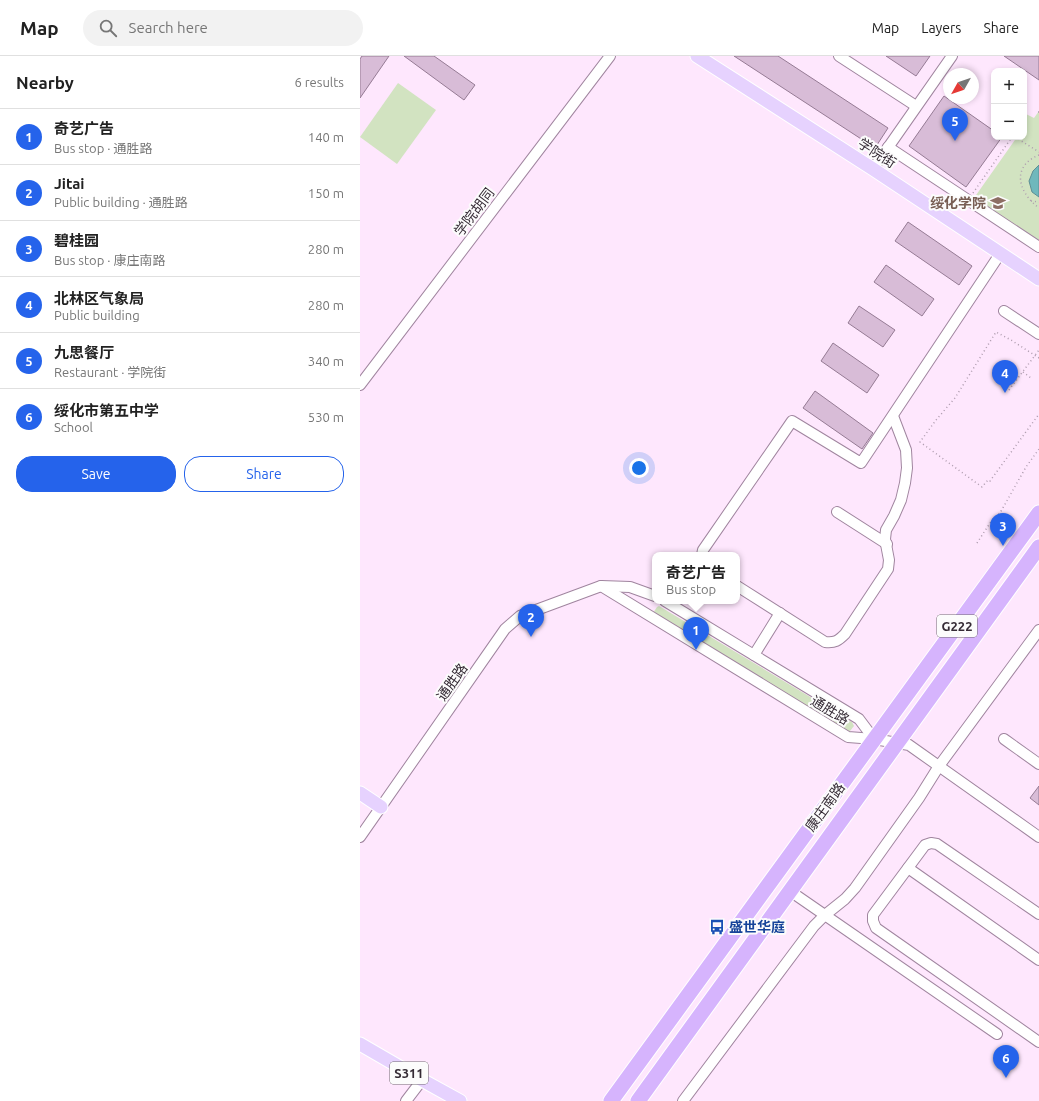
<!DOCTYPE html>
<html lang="en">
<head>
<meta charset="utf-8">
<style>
  :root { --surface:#fff; --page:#f2f2f2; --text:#222; --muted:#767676; --line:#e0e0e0; --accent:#2563eb }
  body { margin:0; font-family:Ubuntu,"Noto Sans SC",sans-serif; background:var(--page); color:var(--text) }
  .controls { position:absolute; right:12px; top:12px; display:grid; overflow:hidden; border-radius:8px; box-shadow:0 2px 6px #0003 }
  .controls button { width:36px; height:36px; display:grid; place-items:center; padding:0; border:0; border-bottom:1px solid var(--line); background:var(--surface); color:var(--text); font:20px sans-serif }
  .compass { position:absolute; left:583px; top:12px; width:36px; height:36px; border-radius:50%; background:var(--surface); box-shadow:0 2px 6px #0003; rotate:230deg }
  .you { position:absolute; left:279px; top:412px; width:14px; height:14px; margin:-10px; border:3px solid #fff; border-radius:50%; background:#1a73e8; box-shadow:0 0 0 6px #1a73e833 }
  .badge { display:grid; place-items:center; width:26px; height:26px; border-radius:50%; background:var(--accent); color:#fff; font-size:13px; font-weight:700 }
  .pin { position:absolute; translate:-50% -33px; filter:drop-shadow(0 1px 2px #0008) }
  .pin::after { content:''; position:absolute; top:21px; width:14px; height:12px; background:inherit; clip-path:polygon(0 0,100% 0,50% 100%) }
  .popup { position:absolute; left:292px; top:496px; width:88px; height:52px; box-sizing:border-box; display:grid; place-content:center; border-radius:8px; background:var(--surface); filter:drop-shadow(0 1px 3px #0005); font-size:13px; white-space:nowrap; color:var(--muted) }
  .popup b { font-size:15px; color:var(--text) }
  .popup::after { content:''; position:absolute; left:50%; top:100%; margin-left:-8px; border:8px solid transparent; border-top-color:var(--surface) }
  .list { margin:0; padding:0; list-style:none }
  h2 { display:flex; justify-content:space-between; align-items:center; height:52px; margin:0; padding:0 16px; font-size:17px }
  h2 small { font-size:13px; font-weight:400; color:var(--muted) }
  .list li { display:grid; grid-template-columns:26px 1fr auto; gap:12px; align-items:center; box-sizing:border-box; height:56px; padding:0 16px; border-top:1px solid var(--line) }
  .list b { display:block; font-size:15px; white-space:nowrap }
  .list p { margin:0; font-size:13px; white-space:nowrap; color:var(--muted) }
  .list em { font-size:13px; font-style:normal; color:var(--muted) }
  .actions { display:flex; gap:8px; padding:12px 16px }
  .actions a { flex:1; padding:9px 0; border:1px solid var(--accent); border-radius:16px; text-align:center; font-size:14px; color:var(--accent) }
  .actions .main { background:var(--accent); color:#fff }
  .icon { flex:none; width:22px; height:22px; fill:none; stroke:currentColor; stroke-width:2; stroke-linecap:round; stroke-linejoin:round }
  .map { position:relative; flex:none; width:679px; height:1045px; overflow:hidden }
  header { display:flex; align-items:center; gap:24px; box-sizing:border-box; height:56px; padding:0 20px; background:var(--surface); border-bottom:1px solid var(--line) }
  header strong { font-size:19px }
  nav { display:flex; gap:22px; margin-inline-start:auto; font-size:14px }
  .search { width:280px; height:36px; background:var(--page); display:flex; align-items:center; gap:10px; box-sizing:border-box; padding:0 14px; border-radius:22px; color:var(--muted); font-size:15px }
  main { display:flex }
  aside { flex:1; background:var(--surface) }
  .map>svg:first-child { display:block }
  .green { fill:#d2e3c1 }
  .water { fill:#6fb8bc; stroke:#5e8e94 }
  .building { fill:#d8bcd7; stroke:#957b94 }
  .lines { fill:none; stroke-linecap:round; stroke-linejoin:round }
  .minor-casing { stroke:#a0859f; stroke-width:12 }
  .major-casing { stroke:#fff; stroke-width:15 }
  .highway-casing { stroke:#fff; stroke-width:17 }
  .path { stroke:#ae9cae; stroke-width:1.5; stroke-dasharray:1 3; stroke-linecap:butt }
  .minor { stroke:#fff; stroke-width:10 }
  .major { stroke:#e6d2fe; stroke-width:13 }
  .highway { stroke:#d6b4fd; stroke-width:15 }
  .labels { text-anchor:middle; stroke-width:4; stroke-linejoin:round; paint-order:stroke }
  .shield { fill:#fcfcfc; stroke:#716a71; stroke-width:1 }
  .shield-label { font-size:13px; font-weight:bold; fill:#352b35 }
  .street-label { font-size:14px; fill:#352b35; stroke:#fcfcfc }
  .education-label { font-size:14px; font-weight:bold; fill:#785e54; stroke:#fcfcfc; text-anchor:end }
  .transit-label { font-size:14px; font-weight:bold; fill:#164399; stroke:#fcfcfc; text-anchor:start }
</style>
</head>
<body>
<header>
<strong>Map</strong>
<div class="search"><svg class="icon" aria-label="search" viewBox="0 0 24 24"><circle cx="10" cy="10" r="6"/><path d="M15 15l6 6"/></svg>Search here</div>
<nav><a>Map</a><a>Layers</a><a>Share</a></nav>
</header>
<main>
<aside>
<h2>Nearby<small>6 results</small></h2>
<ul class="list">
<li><span class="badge">1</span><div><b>奇艺广告</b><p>Bus stop · 通胜路</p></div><em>140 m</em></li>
<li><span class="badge">2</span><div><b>Jitai</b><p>Public building · 通胜路</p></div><em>150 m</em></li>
<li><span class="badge">3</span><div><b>碧桂园</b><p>Bus stop · 康庄南路</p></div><em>280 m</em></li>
<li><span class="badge">4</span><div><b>北林区气象局</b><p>Public building</p></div><em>280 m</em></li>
<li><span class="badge">5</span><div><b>九思餐厅</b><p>Restaurant · 学院街</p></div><em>340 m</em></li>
<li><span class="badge">6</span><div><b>绥化市第五中学</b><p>School</p></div><em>530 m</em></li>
</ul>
<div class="actions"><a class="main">Save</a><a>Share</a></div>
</aside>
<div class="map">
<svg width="679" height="1045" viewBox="0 0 679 1045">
  <rect width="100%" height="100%" fill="#fee7fd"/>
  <g class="green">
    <path d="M38 27 76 54 37 108 0 81Z"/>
    <path d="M679 55V186L614 142 657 81H664V61L666 58 674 62Z"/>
    <path d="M299 550 492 666 494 670 490 675H486L293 557 297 551Z"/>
  </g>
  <path class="water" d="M679 109V141L672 136 669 125 673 115Z"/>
  <g class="building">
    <path d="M2 0H29L0 42V3Z"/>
    <path d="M44 0H74L115 29 104 44Z"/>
    <path d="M374 0H418L528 72 515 92Z"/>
    <path d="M526 0H570L556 20Z"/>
    <path d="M644 0H679V24Z"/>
    <path d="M584 40 634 75V81H642L606 131 549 90Z"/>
    <path d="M548 166 612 210 599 229 535 185Z"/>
    <path d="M526 209 574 243 562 260 514 226Z"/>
    <path d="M499 250 535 274 523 291 488 267Z"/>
    <path d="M473 287 519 319 507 337 461 305Z"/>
    <path d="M455 335 513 377 502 393 443 352Z"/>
    <path d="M679 730V749L670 742Z"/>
  </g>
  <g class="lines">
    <g class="minor-casing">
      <g id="minor">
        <path d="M479 0 556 50"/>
        <path d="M528 91 679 191"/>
        <path d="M513 113 592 0"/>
        <path d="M644 255 679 278"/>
        <path d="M0 329 250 0"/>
        <path d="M477 456 527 488"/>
        <path d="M342 499 343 494 432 365 501 407 640 198"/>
        <path d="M241 530 488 681 514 683 549 689 679 781"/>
        <path d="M377 530 465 586C475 587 478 585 485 578L528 513 529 504 525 483 526 474 534 460 541 444 545 427 547 412 546 394 533 360"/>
        <path d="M305 545 499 663 514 683"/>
        <path d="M394 599 420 557"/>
        <path d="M644 683 679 708"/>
        <path d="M0 781 145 573 160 560 241 530 270 531 295 540"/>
        <path d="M548 812 679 904"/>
        <path d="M430 835 637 978"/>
        <path d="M679 858 577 788 571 787 565 789 513 859V865L516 872 679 986"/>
        <path d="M46 1045 62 1024"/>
        <path d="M323 1045 454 870 465 859 485 843 495 832 559 742 579 710 679 574"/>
      </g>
    </g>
    <g class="major-casing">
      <g id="major">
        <path d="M337 0 513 113 679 223"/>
        <path d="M0 737 21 751"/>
        <path d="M0 988 62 1024 100 1045"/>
      </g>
    </g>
    <g class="highway-casing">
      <g id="highway">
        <path d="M251 1045 679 457"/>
        <path d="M278 1045 679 491"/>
      </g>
    </g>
    <g class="path">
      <path d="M678 56H679"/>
      <path d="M655 81 679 96"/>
      <path d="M679 99C650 111 659 137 679 152"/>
      <path d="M613 137 652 81"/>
      <path d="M671 145 679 146"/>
      <path d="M679 302 651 284 636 276 595 342 576 364 560 386 622 431 628 424 630 425 679 358"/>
      <path d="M663 316 671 322"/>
      <path d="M649 334 679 294"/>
      <path d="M617 487 632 464 640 457 666 411 679 393"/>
    </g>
    <use href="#minor" class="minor"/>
    <use href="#major" class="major"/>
    <use href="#highway" class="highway"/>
  </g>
  <defs>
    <g id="university-bare" transform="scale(1.2)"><path d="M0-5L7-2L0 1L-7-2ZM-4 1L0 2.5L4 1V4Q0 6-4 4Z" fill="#8d6e63" stroke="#fcfcfc" stroke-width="2.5" paint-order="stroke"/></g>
    <g id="bus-bare" transform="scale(1.2)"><path d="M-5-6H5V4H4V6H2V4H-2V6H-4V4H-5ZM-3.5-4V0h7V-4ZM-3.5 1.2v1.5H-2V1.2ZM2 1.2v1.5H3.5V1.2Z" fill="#1a4fb4" stroke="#fcfcfc" stroke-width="2.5" paint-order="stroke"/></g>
  </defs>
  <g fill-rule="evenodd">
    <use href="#university-bare" x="638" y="147"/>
    <use href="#bus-bare" x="357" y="871"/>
  </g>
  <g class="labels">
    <g class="shield">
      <rect x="577" y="559" width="40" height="22" rx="3"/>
      <rect x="30" y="1006" width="38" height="22" rx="3"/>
    </g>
    <g class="shield-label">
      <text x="597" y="575">G222</text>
      <text x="49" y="1022">S311</text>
    </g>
    <g class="street-label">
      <text transform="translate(517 97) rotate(33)" y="5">学院街</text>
      <text transform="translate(114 156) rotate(-53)" y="5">学院胡同</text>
      <text transform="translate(92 626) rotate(-55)" y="5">通胜路</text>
      <text transform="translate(470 654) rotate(31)" y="5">通胜路</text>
      <text transform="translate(465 751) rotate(-54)" y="5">康庄南路</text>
    </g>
    <g class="education-label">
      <text x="626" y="152">绥化学院</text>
    </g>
    <g class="transit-label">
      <text x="369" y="876">盛世华庭</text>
    </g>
  </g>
</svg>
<div class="controls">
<button>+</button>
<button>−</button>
</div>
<svg class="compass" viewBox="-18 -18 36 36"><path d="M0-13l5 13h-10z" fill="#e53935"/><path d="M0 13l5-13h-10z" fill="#767676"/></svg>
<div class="you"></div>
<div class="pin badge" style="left:336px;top:594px">1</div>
<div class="popup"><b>奇艺广告</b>Bus stop</div>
<div class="pin badge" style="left:171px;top:581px">2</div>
<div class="pin badge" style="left:643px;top:490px">3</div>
<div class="pin badge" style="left:645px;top:337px">4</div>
<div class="pin badge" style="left:595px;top:85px">5</div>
<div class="pin badge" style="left:646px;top:1022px">6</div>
</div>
</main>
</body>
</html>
